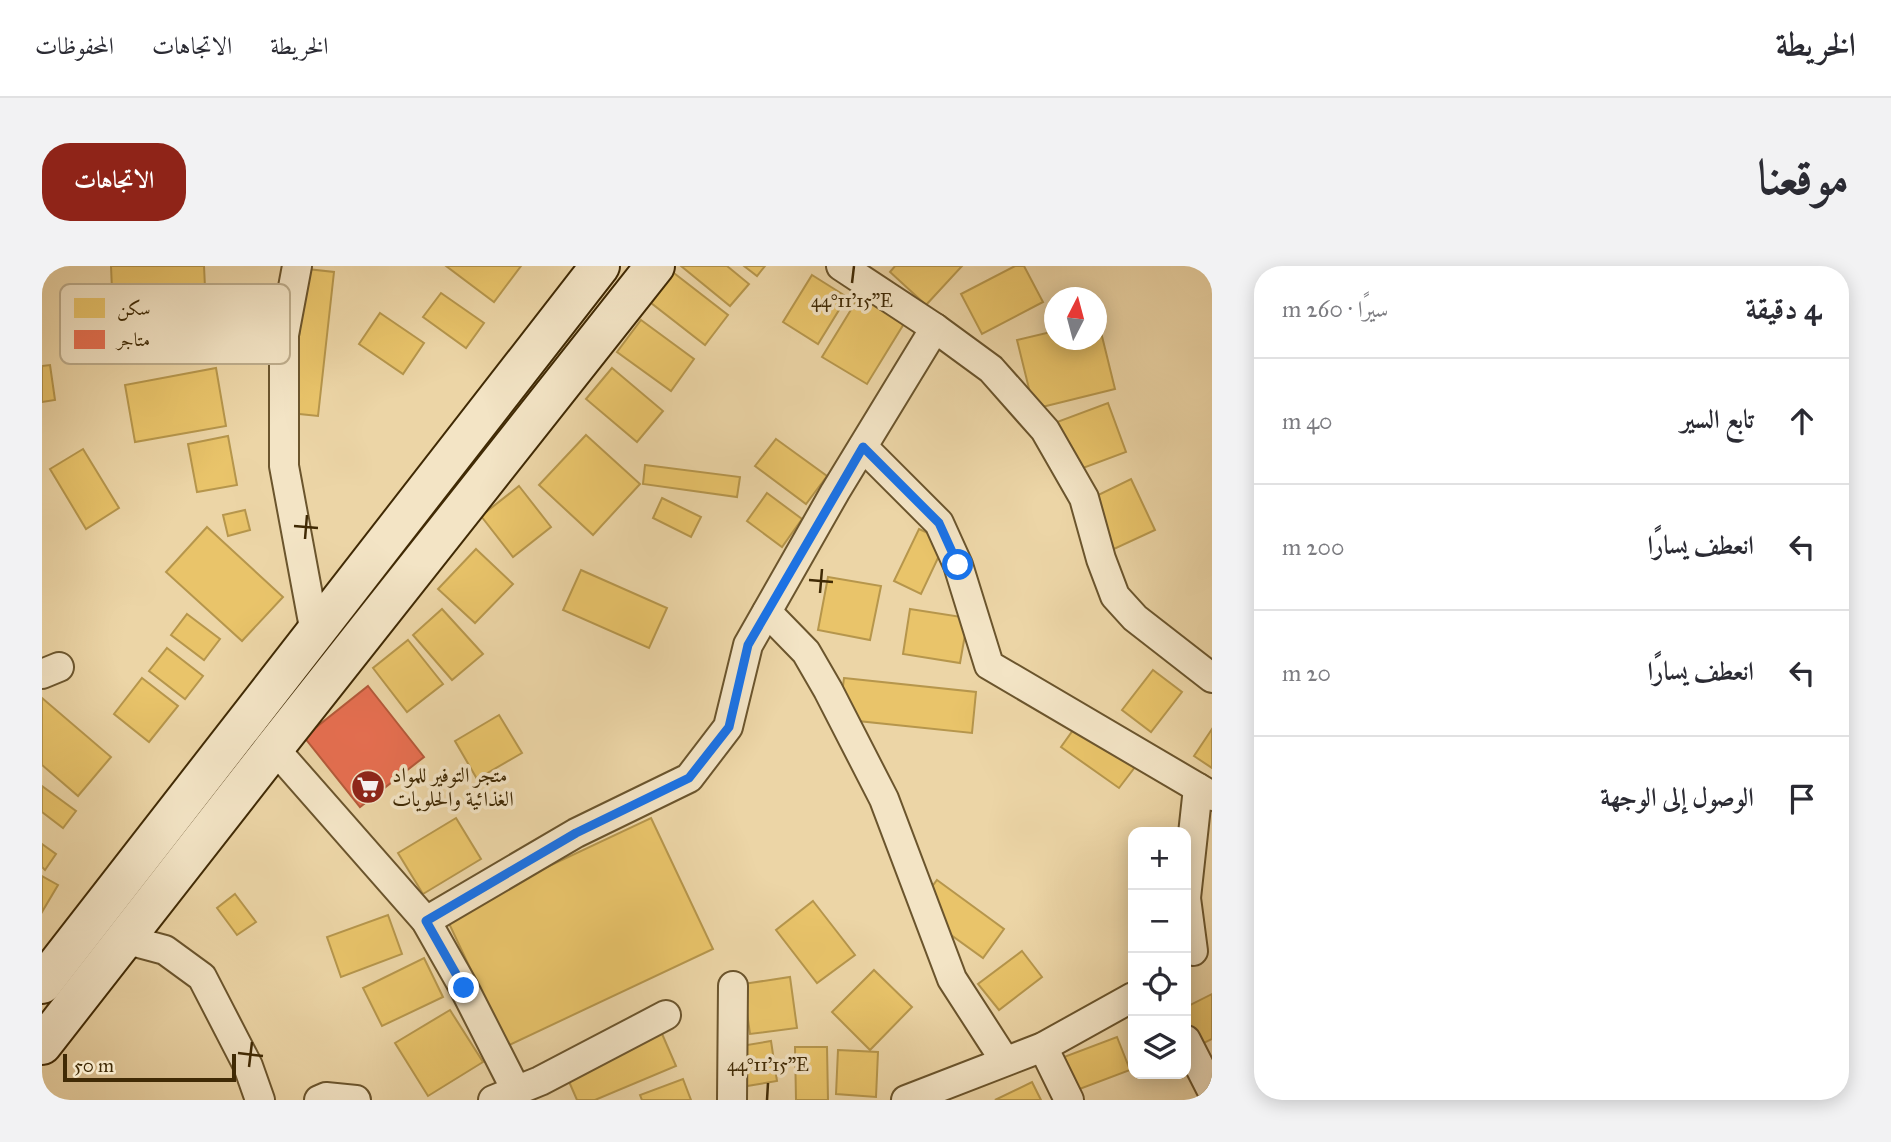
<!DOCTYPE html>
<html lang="ar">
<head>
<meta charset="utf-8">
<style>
  :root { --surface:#fff; --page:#f2f2f3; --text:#2b2b33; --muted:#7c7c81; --line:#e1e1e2; --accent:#8f2418 }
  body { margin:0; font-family:"IM FELL Great Primer",Amiri,serif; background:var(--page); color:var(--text); direction:rtl }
  .controls { position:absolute; right:21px; bottom:21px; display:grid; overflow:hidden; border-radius:14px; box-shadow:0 4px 18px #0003 }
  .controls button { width:63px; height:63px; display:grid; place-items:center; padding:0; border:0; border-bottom:2px solid var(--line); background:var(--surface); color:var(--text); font:35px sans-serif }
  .compass { position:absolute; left:1002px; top:21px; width:63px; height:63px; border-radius:50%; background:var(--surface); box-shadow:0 4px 18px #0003; rotate:6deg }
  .scale { position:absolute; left:21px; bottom:18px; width:173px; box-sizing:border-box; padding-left:7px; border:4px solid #402a05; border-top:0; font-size:19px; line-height:24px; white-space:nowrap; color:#402a05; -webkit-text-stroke:5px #f3e4c5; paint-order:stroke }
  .stop { position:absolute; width:21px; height:21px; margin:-16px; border:5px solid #1a73e8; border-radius:50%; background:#fff }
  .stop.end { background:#1a73e8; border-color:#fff; box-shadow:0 2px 7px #0008 }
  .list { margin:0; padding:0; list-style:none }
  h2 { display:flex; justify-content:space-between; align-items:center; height:91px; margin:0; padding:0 28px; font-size:30px }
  h2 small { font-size:23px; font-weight:400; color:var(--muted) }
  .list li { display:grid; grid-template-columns:46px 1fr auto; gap:21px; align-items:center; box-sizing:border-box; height:126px; padding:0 28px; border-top:2px solid var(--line) }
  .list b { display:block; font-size:26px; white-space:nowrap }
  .list em { font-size:23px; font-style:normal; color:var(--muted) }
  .icon { flex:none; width:38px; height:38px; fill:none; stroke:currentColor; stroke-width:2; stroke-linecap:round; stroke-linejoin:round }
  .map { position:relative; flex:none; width:1170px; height:834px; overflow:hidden; direction:ltr; border-radius:28px }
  header { display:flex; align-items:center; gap:42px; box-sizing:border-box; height:98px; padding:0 35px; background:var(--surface); border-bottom:2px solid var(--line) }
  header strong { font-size:33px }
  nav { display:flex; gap:38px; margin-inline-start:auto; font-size:24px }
  .intro { display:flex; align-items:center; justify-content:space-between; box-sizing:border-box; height:168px; padding:0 42px }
  h1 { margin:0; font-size:49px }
  .button { padding:18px 32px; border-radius:28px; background:var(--accent); color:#fff; font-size:24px; font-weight:700 }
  main { display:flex; gap:42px; padding:0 42px }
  aside { flex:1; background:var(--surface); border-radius:28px; box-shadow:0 4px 18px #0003 }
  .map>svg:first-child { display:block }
  .homes { fill:#e9c46a; stroke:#b6964c; stroke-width:2 }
  .shops { fill:#e76f51; stroke:#b55a3a; stroke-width:2 }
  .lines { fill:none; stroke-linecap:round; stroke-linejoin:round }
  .street-casing { stroke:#6b552d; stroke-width:32 }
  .secondary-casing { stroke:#402a05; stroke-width:42 }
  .street { stroke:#f3e4c5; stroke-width:28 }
  .secondary { stroke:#f3e4c5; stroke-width:38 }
  .route { stroke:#1a73e8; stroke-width:9 }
  .ticks { fill:none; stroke:#402a05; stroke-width:2.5 }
  .labels { text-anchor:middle; stroke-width:7; stroke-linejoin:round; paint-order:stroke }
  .poi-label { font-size:21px; fill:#402a05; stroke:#f3e4c5; text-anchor:start }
  .key { fill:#f3e4c5; stroke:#bdac8b; stroke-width:2 }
  .key-label { font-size:19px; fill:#402a05 }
  .ticks-label { font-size:18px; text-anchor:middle; fill:#402a05; stroke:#f3e4c5; stroke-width:7; stroke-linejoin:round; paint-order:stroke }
</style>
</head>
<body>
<header>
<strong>الخريطة</strong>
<nav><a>الخريطة</a><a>الاتجاهات</a><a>المحفوظات</a></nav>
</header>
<div class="intro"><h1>موقعنا</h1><a class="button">الاتجاهات</a></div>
<main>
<aside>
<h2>4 دقيقة<small>سيرًا · 260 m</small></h2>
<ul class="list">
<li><svg class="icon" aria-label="ahead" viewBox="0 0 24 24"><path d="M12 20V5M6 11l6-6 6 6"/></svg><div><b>تابع السير</b></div><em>40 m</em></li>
<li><svg class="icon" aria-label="left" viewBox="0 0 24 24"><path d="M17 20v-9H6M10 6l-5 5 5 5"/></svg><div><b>انعطف يسارًا</b></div><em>200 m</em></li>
<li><svg class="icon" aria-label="left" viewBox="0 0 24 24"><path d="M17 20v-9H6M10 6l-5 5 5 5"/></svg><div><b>انعطف يسارًا</b></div><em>20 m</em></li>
<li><svg class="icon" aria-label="arrive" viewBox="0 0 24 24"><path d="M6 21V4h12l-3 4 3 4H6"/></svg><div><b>الوصول إلى الوجهة</b></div></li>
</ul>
</aside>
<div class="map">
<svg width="1170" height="834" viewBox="0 0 1170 834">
  <rect width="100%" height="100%" fill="#ecd5a6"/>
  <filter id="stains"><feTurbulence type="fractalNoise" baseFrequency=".00286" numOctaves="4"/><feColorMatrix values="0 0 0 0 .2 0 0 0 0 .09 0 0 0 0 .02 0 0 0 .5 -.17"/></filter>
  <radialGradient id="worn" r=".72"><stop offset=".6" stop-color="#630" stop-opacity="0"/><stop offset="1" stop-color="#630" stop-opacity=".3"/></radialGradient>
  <g class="homes">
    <path d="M69 0H162L164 43 71 48Z"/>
    <path d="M404 0H479L452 36Z"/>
    <path d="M639 0H685L707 18 688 40Z"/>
    <path d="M702 0H723L715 10Z"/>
    <path d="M853 0H920L884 39 848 6Z"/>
    <path d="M973 0H982L1001 36 940 68 919 28Z"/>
    <path d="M265 3 292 6 276 150 248 147Z"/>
    <path d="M628 4 686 49 663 79 604 33Z"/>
    <path d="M770 9 805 31 776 78 741 56Z"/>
    <path d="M399 27 442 57 424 82 381 51Z"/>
    <path d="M818 29 863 56 825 118 780 91Z"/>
    <path d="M338 47 382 77 361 108 317 78Z"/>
    <path d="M599 54 652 93 629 125 575 86Z"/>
    <path d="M1056 54 1073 123 992 143 975 74 1013 65V74H1055V55Z"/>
    <path d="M8 99 13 134 0 136V100Z"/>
    <path d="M174 102 184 160 93 176 83 119Z"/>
    <path d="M570 102 621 145 595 176 544 133Z"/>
    <path d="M1066 137 1084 186 1033 205 1015 156Z"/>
    <path d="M544 169 598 218 551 269 497 219Z"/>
    <path d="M186 170 195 219 155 226 146 178Z"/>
    <path d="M734 173 785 210 764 238 713 200Z"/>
    <path d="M41 183 77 242 44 263 8 203Z"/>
    <path d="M603 199 698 211 695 231 601 218Z"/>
    <path d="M1089 213 1113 264 1072 283 1048 233Z"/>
    <path d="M477 220 509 261 471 291 439 250Z"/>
    <path d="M725 227 760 253 740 281 705 255Z"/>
    <path d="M620 232 659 251 649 271 611 252Z"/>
    <path d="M203 244 208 264 186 270 181 249Z"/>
    <path d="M165 261 241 331 200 375 124 306Z"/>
    <path d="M877 263 904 275 879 328 852 315Z"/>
    <path d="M434 283 471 318 433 357 396 323Z"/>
    <path d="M539 304 625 342 607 382 521 344Z"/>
    <path d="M786 311 839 320 828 374 776 364Z"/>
    <path d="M400 343 441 388 410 414 371 369Z"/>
    <path d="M868 343 926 352 918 397 861 388Z"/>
    <path d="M145 348 178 373 162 394 129 369Z"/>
    <path d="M366 374 401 418 365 446 331 402Z"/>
    <path d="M125 382 161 410 143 433 107 405Z"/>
    <path d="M1111 404 1140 426 1109 466 1080 444Z"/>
    <path d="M100 412 136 440 107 476 72 448Z"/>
    <path d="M802 412 934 426 930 467 797 453Z"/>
    <path d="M0 432 69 491 36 530 0 499Z"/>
    <path d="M457 449 480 487 435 513 413 475Z"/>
    <path d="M1034 460 1093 501 1077 522 1019 481Z"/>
    <path d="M1170 463V502L1152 490Z"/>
    <path d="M0 520 34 545 21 562 0 546Z"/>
    <path d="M414 552 439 593 381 628 356 587Z"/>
    <path d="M609 552 671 683 465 780 403 649Z"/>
    <path d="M0 578 14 588 3 604 0 601Z"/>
    <path d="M0 610 16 619 0 646Z"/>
    <path d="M895 614 962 663 941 692 873 643Z"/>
    <path d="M193 628 214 656 195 669 175 642Z"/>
    <path d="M771 635 813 689 775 717 734 664Z"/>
    <path d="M346 649 360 688 299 711 285 671Z"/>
    <path d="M980 685 1000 711 957 744 936 718Z"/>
    <path d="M382 692 401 731 340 760 321 722Z"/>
    <path d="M832 704 870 741 828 784 790 746Z"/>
    <path d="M748 711 755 762 708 768 701 718Z"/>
    <path d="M1170 728V773L1154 781 1144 758V741Z"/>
    <path d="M408 744 441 796 386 830 353 777Z"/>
    <path d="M614 754 634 800 553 834H535L518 795Z"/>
    <path d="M1075 771 1088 804 1027 827 1014 794Z"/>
    <path d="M729 775 735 815 699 821 693 781Z"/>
    <path d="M753 781H785L786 834H754Z"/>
    <path d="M796 784 836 786 834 831 794 828Z"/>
    <path d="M641 813 649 834H600L598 829Z"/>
    <path d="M990 816 999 834H953Z"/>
  </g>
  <path class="shops" d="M326 420 382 491 318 541 262 471Z"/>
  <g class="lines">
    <g class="street-casing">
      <g id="street">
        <path d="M255 0 242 69V200L273 367"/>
        <path d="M799 0 893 62 949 103 1003 164 1042 232 1059 293 1073 330 1093 352 1170 412"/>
        <path d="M821 181 897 257 916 299 947 399 1170 530"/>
        <path d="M725 346 764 386 786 424 842 533 910 713 963 795"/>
        <path d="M0 408 17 401"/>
        <path d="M232 482 384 655 422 722 475 826"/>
        <path d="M1144 632 1156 522"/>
        <path d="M1144 632 1151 685"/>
        <path d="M384 655 534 567 647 512 686 461 706 379 793 226 893 62"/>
        <path d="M82 673 123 684 160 711 206 800 218 834"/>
        <path d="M1144 774 1170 825"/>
        <path d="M1001 781 1027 834"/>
        <path d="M277 834 284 831 314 834"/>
        <path d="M451 834 498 815 624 749"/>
        <path d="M690 834 691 720"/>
        <path d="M864 834 1001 781 1091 731"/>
      </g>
    </g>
    <g class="secondary-casing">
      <g id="secondary">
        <path d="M0 718 558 0"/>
        <path d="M0 779 232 482 613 0"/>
      </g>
    </g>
    <use href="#street" class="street"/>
    <use href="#secondary" class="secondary"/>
  </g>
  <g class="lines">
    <path class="route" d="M422 722 384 655 534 567 647 512 687 461 706 379 821 181 897 257 916 299"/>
  </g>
  <path class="ticks" d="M810 17 812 0M252 260 276 262M263 273 265 249M767 314 791 316M778 327 780 303M196 787 221 790M207 801 210 776M725 834 726 817"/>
  <defs>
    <g id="supermarket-disc" transform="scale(1.75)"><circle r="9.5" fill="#8f2418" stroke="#f3e4c5"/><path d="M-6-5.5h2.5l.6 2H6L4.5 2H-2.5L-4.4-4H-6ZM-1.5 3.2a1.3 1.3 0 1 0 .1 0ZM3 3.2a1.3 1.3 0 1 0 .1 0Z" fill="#fff"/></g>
  </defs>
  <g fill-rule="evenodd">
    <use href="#supermarket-disc" x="326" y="521"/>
  </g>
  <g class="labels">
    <g class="poi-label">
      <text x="350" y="516">متجر التوفير للمواد<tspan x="350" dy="24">الغذائية والحلويات</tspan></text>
    </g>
  </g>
  <rect x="18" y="18" width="230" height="80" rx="10" class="key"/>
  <rect x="32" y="32" width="31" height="20" fill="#e9c46a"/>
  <rect x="32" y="64" width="31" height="19" fill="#e76f51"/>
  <g class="key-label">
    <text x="75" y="49">سكن</text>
    <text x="75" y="80">متاجر</text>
  </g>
  <g class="ticks-label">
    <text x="810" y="41">44°11'15"E</text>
    <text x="726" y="805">44°11'15"E</text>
  </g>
  <rect width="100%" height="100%" filter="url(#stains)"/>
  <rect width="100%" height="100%" fill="url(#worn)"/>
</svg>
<div class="controls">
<button>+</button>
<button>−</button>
<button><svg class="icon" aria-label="locate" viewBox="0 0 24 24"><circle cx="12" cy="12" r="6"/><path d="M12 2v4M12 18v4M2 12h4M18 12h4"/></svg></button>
<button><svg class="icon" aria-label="layers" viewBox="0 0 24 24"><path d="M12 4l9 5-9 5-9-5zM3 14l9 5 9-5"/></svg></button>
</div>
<svg class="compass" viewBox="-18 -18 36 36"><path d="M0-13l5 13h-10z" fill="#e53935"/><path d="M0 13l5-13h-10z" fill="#7c7c81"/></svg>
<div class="scale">50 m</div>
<div class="stop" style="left:916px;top:299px"></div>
<div class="stop end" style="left:422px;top:722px"></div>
</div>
</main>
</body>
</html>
